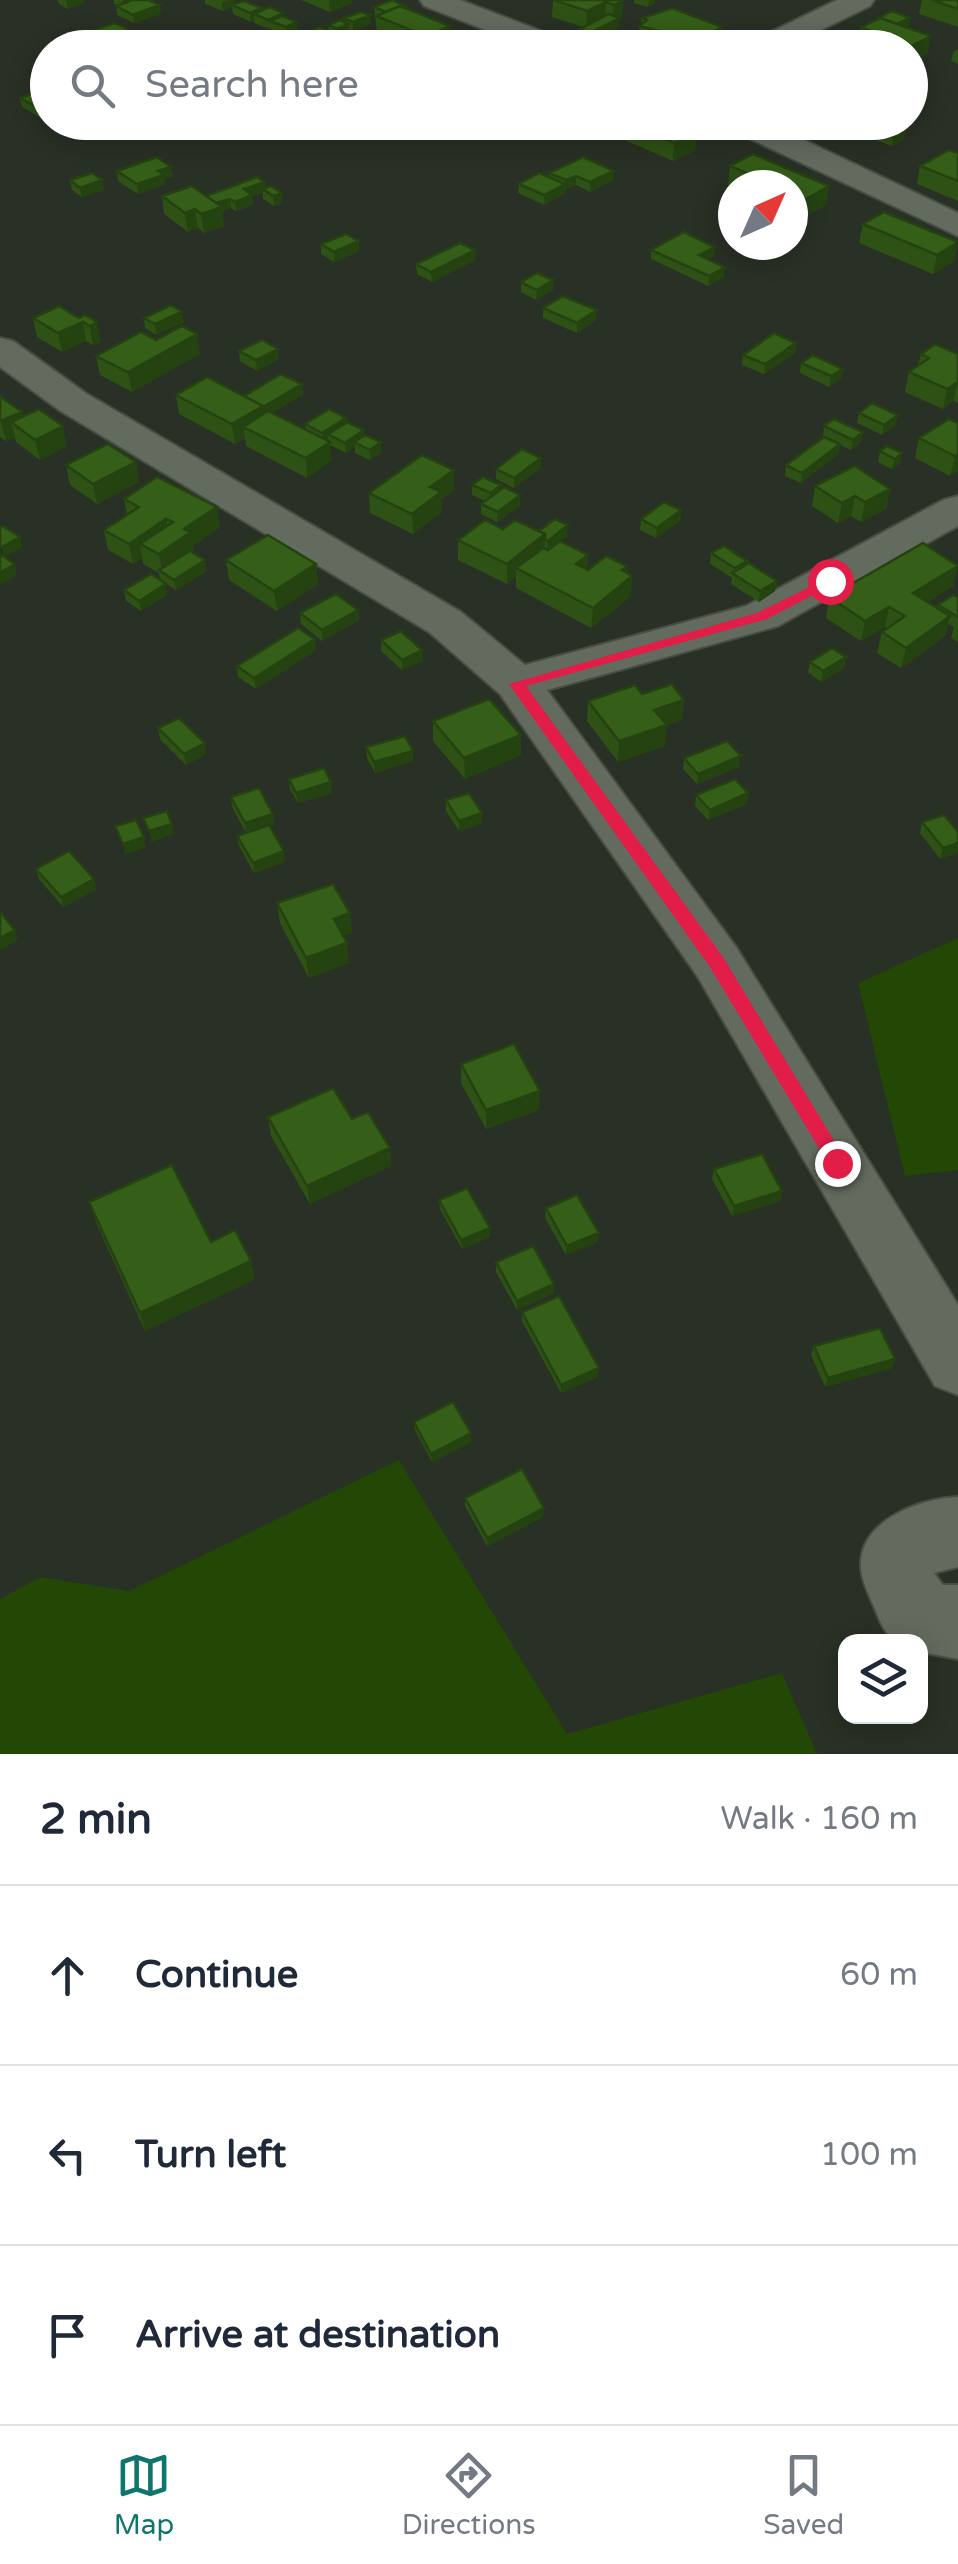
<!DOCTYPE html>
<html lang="en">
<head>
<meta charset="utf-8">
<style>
  :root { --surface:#fff; --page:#f2f2f3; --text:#1f2937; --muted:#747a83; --line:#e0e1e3; --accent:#0f766e }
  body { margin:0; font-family:"Varela Round",sans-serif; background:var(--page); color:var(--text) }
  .controls { position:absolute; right:30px; bottom:30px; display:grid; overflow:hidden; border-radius:20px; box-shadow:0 5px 25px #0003 }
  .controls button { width:90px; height:90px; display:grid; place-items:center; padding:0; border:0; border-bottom:2px solid var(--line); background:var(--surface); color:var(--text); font:50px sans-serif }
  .compass { position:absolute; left:718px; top:170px; width:90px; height:90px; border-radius:50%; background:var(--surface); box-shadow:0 5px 25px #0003; rotate:45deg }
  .stop { position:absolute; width:30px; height:30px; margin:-22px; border:8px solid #e11d48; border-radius:50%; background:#fff }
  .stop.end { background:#e11d48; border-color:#fff; box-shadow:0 2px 10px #0008 }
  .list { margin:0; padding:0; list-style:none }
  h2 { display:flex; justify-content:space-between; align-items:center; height:130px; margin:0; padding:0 40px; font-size:42px }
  h2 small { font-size:32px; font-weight:400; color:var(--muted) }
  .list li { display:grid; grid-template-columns:65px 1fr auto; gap:30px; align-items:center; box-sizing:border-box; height:180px; padding:0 40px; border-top:2px solid var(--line) }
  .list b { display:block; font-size:38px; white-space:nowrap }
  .list em { font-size:32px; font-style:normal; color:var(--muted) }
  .icon { flex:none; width:55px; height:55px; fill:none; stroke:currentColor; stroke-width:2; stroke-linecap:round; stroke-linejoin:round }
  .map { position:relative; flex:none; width:958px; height:1754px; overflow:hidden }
  .search { position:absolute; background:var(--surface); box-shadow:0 5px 25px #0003; left:30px; right:30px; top:30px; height:110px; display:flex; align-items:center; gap:25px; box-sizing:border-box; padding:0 35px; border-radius:55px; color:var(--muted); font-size:38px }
  .sheet { height:670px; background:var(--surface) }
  nav { display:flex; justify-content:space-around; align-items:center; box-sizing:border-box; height:140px; border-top:2px solid var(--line); background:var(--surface); font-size:28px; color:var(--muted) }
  nav a { display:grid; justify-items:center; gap:5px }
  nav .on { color:var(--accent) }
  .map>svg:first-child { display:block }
  .green { fill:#234705 }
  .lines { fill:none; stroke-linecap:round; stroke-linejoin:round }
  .minor-casing { stroke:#464d43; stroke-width:4 }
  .minor { fill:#636b5f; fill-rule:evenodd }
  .wall { fill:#2e5115 }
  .shaded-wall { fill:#254211 }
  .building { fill:#355e18; stroke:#254211; stroke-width:2.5 }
  .route { fill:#e11d48 }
</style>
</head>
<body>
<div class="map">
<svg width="958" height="1754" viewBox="0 0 958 1754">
  <rect width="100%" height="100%" fill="#293025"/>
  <g class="green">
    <path d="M958 938V1170L905 1176 858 983Z"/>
    <path d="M399 1460 567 1734 782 1673 817 1754H0V1599L40 1577 129 1591Z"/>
  </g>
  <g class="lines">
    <g class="minor-casing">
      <g id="minor">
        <path d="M420 0H460L570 42 574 48H532L424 6Z"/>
        <path d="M837 0H874L870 6 784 48H746L750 42Z"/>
        <path d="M725 122H766L958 213V236L729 129Z"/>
        <path d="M0 338 13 341 87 394 461 612 525 665 746 606 943 500 958 496V526L778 626 547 690 736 947 958 1305V1395L935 1386 698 977 500 694 429 632 59 410 0 367Z"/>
        <path d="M958 1497V1567L934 1573 943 1585H958V1659L920 1652V1641C914 1641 903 1643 897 1641 885 1636 879 1619 875 1609 869 1595 860 1578 861 1563 862 1519 922 1498 958 1497Z"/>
      </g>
    </g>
    <use href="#minor" class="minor"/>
  </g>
  <g class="wall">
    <path d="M58 0H84V3L68 9 59 4Z"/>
    <path d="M114 0H149L161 14 134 23 117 15 116 6 118 5 114 4Z"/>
    <path d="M205 0H228L236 4 262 8V10L284 13V17L298 31 286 36 271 30V28L269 29 254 23V21L251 22 233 14 232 7 223 11 205 4Z"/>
    <path d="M301 0H352V3L330 12Z"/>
    <path d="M553 0 623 1 622 18 619 19V27L589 42 579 38 580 29 583 27 552 17Z"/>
    <path d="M634 0H655V3L648 7 634 3Z"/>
    <path d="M922 0H958V27L919 14Z"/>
    <path d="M406 6V8L450 26 451 44 448 45V48H413L377 33 374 7Z"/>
    <path d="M371 15V24L353 31 349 30 350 33 338 38 330 34V41L315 47 304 42V33L329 31 328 25 343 22V18Z"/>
    <path d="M642 18 721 44 714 48H654L638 44 639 26 641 24Z"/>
    <path d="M910 18 909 27 907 28 928 53 910 62V48H857L861 27Z"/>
    <path d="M76 36 147 48H78Z"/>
    <path d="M958 49V64L951 61 953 52Z"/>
    <path d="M48 89V122L22 107 20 98Z"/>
    <path d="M418 122H441V123L426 130 418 127Z"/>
    <path d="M445 122H478L468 127 461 123 454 126Z"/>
    <path d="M604 122H675L697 131 695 150 673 161 604 131Z"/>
    <path d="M860 124 905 131 903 140 892 146 859 134Z"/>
    <path d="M958 153V201L917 184 920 166Z"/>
    <path d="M753 154 829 186 826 205 804 217 793 213V185H733V187L728 185 730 166Z"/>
    <path d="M117 171 173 176 165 179V184L138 194 118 181Z"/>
    <path d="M549 173 613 180 590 192 576 185 565 190 564 194 544 205 518 193 519 184 549 178Z"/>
    <path d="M70 180 104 190 82 197 72 190Z"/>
    <path d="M265 182V188L282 193V203L274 206 263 199V193L252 196 253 205 236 211 231 208 222 212 224 226 204 233 198 228 188 232 164 214 162 196H206Z"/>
    <path d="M863 224 954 261 933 274 859 243Z"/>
    <path d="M321 244 359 251 334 262 321 254Z"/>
    <path d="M651 250 714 256 708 259 724 277 708 286 651 259Z"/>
    <path d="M475 260 432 282 417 274 416 264Z"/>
    <path d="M521 282 553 290 536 300 521 292Z"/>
    <path d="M543 308 596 320 577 333 543 318Z"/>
    <path d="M85 315 101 342 93 345 86 341 62 352 37 337 33 318H79Z"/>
    <path d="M144 318 184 322 156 335 145 328Z"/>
    <path d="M156 340 200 354 132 392 100 375 96 356Z"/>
    <path d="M796 343 795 353 764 374 742 365 743 355Z"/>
    <path d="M239 351 279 359 257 371 240 361Z"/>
    <path d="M921 354H958V403L953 401 943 409 905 392 909 372 918 365Z"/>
    <path d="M801 363 843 369 841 379 829 387 800 373Z"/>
    <path d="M302 384 303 395 271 413 306 430 305 424 347 422 364 430V436L381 453 370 460 355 453V447L346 453 330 445 331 461 307 478 246 446 245 438 235 444 179 414 176 395 244 396Z"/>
    <path d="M0 396 23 417 67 446 40 460 16 442 15 437 6 441 0 437Z"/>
    <path d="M859 413 896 425 882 435 857 423Z"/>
    <path d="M949 419 958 471 950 476 915 458 919 438Z"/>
    <path d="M824 426 861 442 851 450 840 445 838 454 801 483 785 476 786 465 823 437Z"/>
    <path d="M880 451 902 453 900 463 892 469 878 462Z"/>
    <path d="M136 462 139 482 97 504 70 485 66 465Z"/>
    <path d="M541 468 514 488 496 479V469Z"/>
    <path d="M454 470V490L441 499 442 512 413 534 370 513 369 493Z"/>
    <path d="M472 485 501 489 520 495V506L497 522 481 514V504L485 501 472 495Z"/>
    <path d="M815 486 890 489 886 509 861 522 851 516 838 523 812 506Z"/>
    <path d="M124 499 220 527 193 546 194 553 207 571 176 590 160 580 159 573 143 564 142 558 133 564 108 550 104 530 127 515Z"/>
    <path d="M681 510 680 521 656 538 640 530 641 519Z"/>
    <path d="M503 529 539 531 567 536 560 541 588 555 587 570 627 566V573L631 596 591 628 516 588V577L507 584 458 560V540Z"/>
    <path d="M711 553 747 565 777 581 775 591 759 602 731 584 732 578 710 564Z"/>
    <path d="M226 560 316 564 318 584 277 611 229 580Z"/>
    <path d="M958 565 953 586 927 602 937 608 938 605 958 597V642L951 638 954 627 948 624 945 636 901 668 877 653 882 632 887 629 885 627 861 641 826 618 829 597Z"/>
    <path d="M124 590 167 595 141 611 126 601Z"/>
    <path d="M358 610 359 620 322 641 301 624 300 613Z"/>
    <path d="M381 640 423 661 402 670 381 651Z"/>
    <path d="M316 650 256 689 238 677 237 666Z"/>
    <path d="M846 657 844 668 821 682 808 672 810 662Z"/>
    <path d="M642 694 684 700 682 720 666 725 665 746 618 762 587 721 588 701Z"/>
    <path d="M433 721 521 735V755L465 779 433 741Z"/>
    <path d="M158 728 206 754 186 765 160 739Z"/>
    <path d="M366 747 413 751V761L375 773 367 758Z"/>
    <path d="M684 758 739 767 697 784 683 769Z"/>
    <path d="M289 779 332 793 298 803 290 789Z"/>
    <path d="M748 793 747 804 708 820 695 806 696 795Z"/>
    <path d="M231 797 275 824 269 826 285 862 254 873 239 846 237 836 246 833 232 807Z"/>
    <path d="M446 800 482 813V824L459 831 446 811Z"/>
    <path d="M922 822 958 832 940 859 920 833Z"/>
    <path d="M36 869 97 889 63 907 39 879Z"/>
    <path d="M277 903 350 913 352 933 343 936 349 963 309 978 280 923Z"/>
    <path d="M461 1064 539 1110 486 1129 461 1083Z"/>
    <path d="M268 1117 352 1119 390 1148 391 1166 310 1204 271 1136Z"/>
    <path d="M714 1169 782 1191 780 1201 732 1216 712 1179Z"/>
    <path d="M439 1200 490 1228V1237L462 1249 440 1209Z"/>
    <path d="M89 1202 211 1242 255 1279 145 1331 95 1220Z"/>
    <path d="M546 1208 598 1242 566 1255 545 1218Z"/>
    <path d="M496 1262 554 1293 517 1310 496 1272Z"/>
    <path d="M522 1312 598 1377 561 1393 522 1321Z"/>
    <path d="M814 1346 895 1359 892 1368 825 1387 811 1355Z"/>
    <path d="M414 1422 471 1442 432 1462 415 1430Z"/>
    <path d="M465 1498 544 1508 543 1517 487 1546 465 1506Z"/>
  </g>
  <g class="shaded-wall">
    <path d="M66 0H84V3L68 9Z"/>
    <path d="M228 0H236V6L232 5V7L223 11 222 2Z"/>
    <path d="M329 0H352V3L330 12Z"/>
    <path d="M649 0H655V3L648 7Z"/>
    <path d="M623 1 622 18 619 19V27L589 42 590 33 613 21 614 5Z"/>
    <path d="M606 2 605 19 586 29 587 11Z"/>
    <path d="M160 5 161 14 134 23 133 15Z"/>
    <path d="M262 8 263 17 254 14V21L251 22 250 13Z"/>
    <path d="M371 15V24L353 31V22Z"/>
    <path d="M910 18 909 27 895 33 897 24Z"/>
    <path d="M297 22 298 31 286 36V27Z"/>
    <path d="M349 24 350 33 338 38 337 29Z"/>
    <path d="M450 26 451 44 448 45V48H434L433 39 441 30Z"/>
    <path d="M722 27 721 44 714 48H695L696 40Z"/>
    <path d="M330 32V41L315 47 314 38Z"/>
    <path d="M931 36 928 53 910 62 911 46Z"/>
    <path d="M146 39 147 48H122Z"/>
    <path d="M425 122H441V123L426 130Z"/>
    <path d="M697 131 695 150 673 161 674 143Z"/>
    <path d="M905 131 903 140 892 146 893 137Z"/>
    <path d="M171 167 173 176 165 179V184L138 194 137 184 158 171Z"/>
    <path d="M614 171 613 180 590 192V182Z"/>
    <path d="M576 176V185L565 190 566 180Z"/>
    <path d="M102 180 104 190 82 197 80 188Z"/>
    <path d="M265 182 266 192 263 189V193L252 196 253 205 236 211 235 202 244 189Z"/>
    <path d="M565 184 564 194 544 205V195Z"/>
    <path d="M829 186 826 205 804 217 806 199Z"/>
    <path d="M282 193V203L274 206 273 196Z"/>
    <path d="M230 199 231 208 222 212 224 226 204 233 201 214 211 205Z"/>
    <path d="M195 209 198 228 188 232 185 213Z"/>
    <path d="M359 241V251L334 262V252Z"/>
    <path d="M958 242 954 261 933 274 937 255Z"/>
    <path d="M715 247 714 256 698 265 699 255Z"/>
    <path d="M475 250V260L432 282 431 272Z"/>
    <path d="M725 267 724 277 708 286 709 276Z"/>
    <path d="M553 280V290L536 300 537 290Z"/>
    <path d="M597 310 596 320 577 333V323Z"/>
    <path d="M182 312 184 322 156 335 155 324Z"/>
    <path d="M83 322 86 341 62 352 58 333Z"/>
    <path d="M97 322 101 342 93 345 90 326Z"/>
    <path d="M197 334 200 354 132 392 128 372Z"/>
    <path d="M796 343 795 353 764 374 765 364Z"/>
    <path d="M278 349 279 359 257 371 256 360Z"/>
    <path d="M843 369 841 379 829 387 831 376Z"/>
    <path d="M958 382 953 401 943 409 947 389Z"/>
    <path d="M302 384 303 395 264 417 243 427 245 438 235 444 232 424Z"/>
    <path d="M22 412 27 432 11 422 15 437 6 441 1 422Z"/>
    <path d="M898 415 896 425 882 435 884 425Z"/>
    <path d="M346 418 347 428 328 434V440L323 443 322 433Z"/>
    <path d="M63 426 67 446 40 460 35 440Z"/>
    <path d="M364 430 365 440 354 442 355 447 346 453 345 443Z"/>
    <path d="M863 432 861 442 851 450 853 440Z"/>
    <path d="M330 442 331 461 307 478 306 458Z"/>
    <path d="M381 442V453L370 460V450Z"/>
    <path d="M840 444 838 454 801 483 802 473Z"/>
    <path d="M902 453 900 463 892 469 895 459Z"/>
    <path d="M958 454V471L950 476 955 456Z"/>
    <path d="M541 458V468L514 488V478Z"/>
    <path d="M136 462 139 482 97 504 93 484Z"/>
    <path d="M454 470V490L441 499 442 512 413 534 412 514 430 487Z"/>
    <path d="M890 489 886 509 861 522 865 502Z"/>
    <path d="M520 495V506L497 522 498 512Z"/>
    <path d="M855 496 851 516 838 523 842 503Z"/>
    <path d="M217 507 220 527 193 546 194 553 162 572 159 554 184 529Z"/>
    <path d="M681 510 680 521 656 538 657 528Z"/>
    <path d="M166 519 170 539 140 544 142 558 133 564 129 544Z"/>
    <path d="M568 525 567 536 547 551 548 541Z"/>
    <path d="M545 534 544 554 516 568V577L507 584V564Z"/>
    <path d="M20 537 22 547 4 557 2 547Z"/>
    <path d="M588 555 587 575 576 564Z"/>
    <path d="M205 560 207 571 176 590 174 580Z"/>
    <path d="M15 564 17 575 0 585V573Z"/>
    <path d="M316 564 318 584 277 611 274 591Z"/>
    <path d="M627 566 626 581 632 576 631 596 591 628 593 608 622 570Z"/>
    <path d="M958 566 953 586 908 613 913 593Z"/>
    <path d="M777 581 775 591 759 602 760 591Z"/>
    <path d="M166 584 167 595 141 611 139 601Z"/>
    <path d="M889 607 885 627 861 641 865 621Z"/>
    <path d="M358 610 359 620 322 641V630Z"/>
    <path d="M950 616 945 636 901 668 906 648Z"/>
    <path d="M315 639 316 650 256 689 254 678Z"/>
    <path d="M422 650 423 661 402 670V660Z"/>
    <path d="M846 657 844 668 821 682 823 671Z"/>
    <path d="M684 700 682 720 652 730 654 710Z"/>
    <path d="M667 725 665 746 618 762 619 741Z"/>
    <path d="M521 735V755L465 779 464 758Z"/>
    <path d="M205 743 206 754 186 765 184 754Z"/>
    <path d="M413 751V761L375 773 374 762Z"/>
    <path d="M741 756 739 767 697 784 698 774Z"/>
    <path d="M331 782 332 793 298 803 296 793Z"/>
    <path d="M748 793 747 804 708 820 710 810Z"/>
    <path d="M482 813V824L459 831V821Z"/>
    <path d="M273 814 275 824 246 834 245 823Z"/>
    <path d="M172 824 174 834 151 842 149 831Z"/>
    <path d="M144 837 146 848 125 854 123 844Z"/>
    <path d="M958 843V853L940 859 943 848Z"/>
    <path d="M284 851 285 862 254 873 253 863Z"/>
    <path d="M94 879 97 889 63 907 61 897Z"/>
    <path d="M350 913 352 933 336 939 334 919Z"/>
    <path d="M15 930 18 940 0 950V938Z"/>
    <path d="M347 943 349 963 309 978 306 958Z"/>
    <path d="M540 1091 539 1110 486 1129V1110Z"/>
    <path d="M390 1148 391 1166 310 1204 307 1186Z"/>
    <path d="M782 1191 780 1201 732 1216 734 1206Z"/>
    <path d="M490 1228V1237L462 1249 461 1240Z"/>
    <path d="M599 1233 598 1242 566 1255 567 1246Z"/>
    <path d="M251 1261 255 1279 145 1331 140 1313Z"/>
    <path d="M554 1284V1293L517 1310V1301Z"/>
    <path d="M895 1359 892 1368 825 1387 828 1378Z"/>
    <path d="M599 1368 598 1377 561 1393V1385Z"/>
    <path d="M471 1433V1442L432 1462 431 1454Z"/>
    <path d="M544 1508 543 1517 487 1546V1538Z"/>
  </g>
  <g class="building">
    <path d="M123 0H149L160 5 133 15 116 6 128 2Z"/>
    <path d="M392 0 406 6H400L386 12 374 7Z"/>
    <path d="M554 0H620L623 1 614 5 606 2 587 11Z"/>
    <path d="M932 0H958V9Z"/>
    <path d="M244 1 262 8 250 13 232 5Z"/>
    <path d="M400 6 450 26 441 30 448 33 433 39 376 16Z"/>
    <path d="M269 7 284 13 268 20 254 14Z"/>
    <path d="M672 8 722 27 696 40 639 26 647 20 642 18Z"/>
    <path d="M892 11 910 18 897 24 879 18Z"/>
    <path d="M361 12 371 15 353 22 343 18Z"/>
    <path d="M609 14 619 18 590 33 580 29Z"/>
    <path d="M282 16 297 22 286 27 270 21Z"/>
    <path d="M880 18 931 36 911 46 859 34 868 30 861 27Z"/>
    <path d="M340 20 349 24 337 29 328 25Z"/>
    <path d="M115 23 146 39 122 48H97L76 36Z"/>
    <path d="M320 27 330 32 314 38 304 33Z"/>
    <path d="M477 41 487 45 482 48H461Z"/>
    <path d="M833 41 850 48H821Z"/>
    <path d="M46 88 48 89V113L20 98Z"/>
    <path d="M627 122H675L697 131 674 143Z"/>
    <path d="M864 122H888L905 131 893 137 860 124Z"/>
    <path d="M949 150 958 153V181L920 166Z"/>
    <path d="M753 154 829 186 806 199 793 193V185H774L730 166Z"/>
    <path d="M157 157 171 167 158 171 164 175 137 184 117 171Z"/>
    <path d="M583 157 614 171 590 182 576 176 566 180 549 173Z"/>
    <path d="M92 173 102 180 80 188 70 180Z"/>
    <path d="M539 173 565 184 544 195 519 184Z"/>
    <path d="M257 177 265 182 244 189 252 195 235 202 230 199 216 203 206 196Z"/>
    <path d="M192 186 222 207 201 214 195 209 185 213 162 196Z"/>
    <path d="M271 186 282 193 273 196 263 189Z"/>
    <path d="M884 212 958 242 937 255 863 224Z"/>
    <path d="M684 232 715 247 699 255 725 267 709 276 651 250Z"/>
    <path d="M346 234 359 241 334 252 321 244Z"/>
    <path d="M460 243 475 250 431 272 416 264Z"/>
    <path d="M537 273 553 280 537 290 521 282Z"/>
    <path d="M563 296 597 310 577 323 543 308Z"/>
    <path d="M171 305 182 312 155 324 144 318Z"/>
    <path d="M59 306 79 318 85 315 97 322 90 326 83 322 58 333 33 318Z"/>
    <path d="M182 326 197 334 128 372 96 356 141 332 156 340Z"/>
    <path d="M774 333 796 343 765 364 743 355Z"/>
    <path d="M262 340 278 349 256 360 239 351Z"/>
    <path d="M935 344 958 354V382L947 389 909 372 929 358 921 354Z"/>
    <path d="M813 355 843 369 831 376 801 363Z"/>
    <path d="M281 374 302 384 263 407 244 396Z"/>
    <path d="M207 377 263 406 232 424 176 395Z"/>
    <path d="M0 396 22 412 0 421Z"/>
    <path d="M872 403 898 415 884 425 859 413Z"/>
    <path d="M39 409 63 426 35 440 11 422Z"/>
    <path d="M329 409 346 418 322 433 305 424Z"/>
    <path d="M268 411 330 442 306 458 243 427Z"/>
    <path d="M834 419 863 432 853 440 824 426Z"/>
    <path d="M949 419 958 423V454L955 456 919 438Z"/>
    <path d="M347 422 364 430 345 443 328 434Z"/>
    <path d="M365 435 381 442 370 450 354 442Z"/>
    <path d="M824 437 840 444 802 473 786 465Z"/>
    <path d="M108 444 136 462 93 484 66 465Z"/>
    <path d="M887 446 902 453 895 459 880 451Z"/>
    <path d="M522 449 541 458 514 478 496 469Z"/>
    <path d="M422 455 454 470 430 487 441 492 412 514 369 493Z"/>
    <path d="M855 466 890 489 865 502 855 496 842 503 815 486Z"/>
    <path d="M157 477 217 507 184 529 191 532 159 554 140 544 173 522 166 519 129 544 104 530 139 507 124 499Z"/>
    <path d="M483 477 501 485 491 493 472 485Z"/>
    <path d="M504 487 520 495 498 512 481 504Z"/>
    <path d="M664 502 681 510 657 528 641 519Z"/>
    <path d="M555 519 568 525 548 541 545 539V534L539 531Z"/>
    <path d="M485 520 503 529 515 520 545 534 507 564 458 540Z"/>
    <path d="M3 526 20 537 2 547 0 546V527Z"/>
    <path d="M268 535 316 564 274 591 226 560Z"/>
    <path d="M560 541 588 555 576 564 588 570 606 556 627 566 622 570 632 576 593 608 516 568 543 548 548 550Z"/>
    <path d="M923 543 958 566 913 593 950 616 906 648 882 632 905 616 889 607 865 621 829 597Z"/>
    <path d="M724 546 747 561 735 568 711 553Z"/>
    <path d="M190 551 205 560 174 580 159 570Z"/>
    <path d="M0 554 15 564 0 573Z"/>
    <path d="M749 563 777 581 760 591 732 573Z"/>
    <path d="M151 574 166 584 139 601 124 590Z"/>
    <path d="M336 594 358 610 322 630 300 613Z"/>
    <path d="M953 595 958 597V617L938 605Z"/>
    <path d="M298 628 315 639 254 678 237 666Z"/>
    <path d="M401 631 422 650 402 660 381 640Z"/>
    <path d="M832 648 846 657 823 671 810 662Z"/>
    <path d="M672 684 684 700 654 710 667 725 619 741 588 701 635 685 642 694Z"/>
    <path d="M489 699 521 735 464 758 433 721Z"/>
    <path d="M179 718 205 743 184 754 158 728Z"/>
    <path d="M405 736 413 751 374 762 366 747Z"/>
    <path d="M727 741 741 756 698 774 684 758Z"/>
    <path d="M324 768 331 782 296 793 289 779Z"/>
    <path d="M735 779 748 793 710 810 696 795Z"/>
    <path d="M259 788 273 814 245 823 231 797Z"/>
    <path d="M469 793 482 813 459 821 446 800Z"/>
    <path d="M167 811 172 824 149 831 143 818Z"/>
    <path d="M944 815 958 832V843L943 848 922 822Z"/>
    <path d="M136 820 144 837 123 844 115 826Z"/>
    <path d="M269 825 284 851 253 863 237 836Z"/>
    <path d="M69 851 94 879 61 897 36 869Z"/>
    <path d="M333 884 350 913 334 919 347 943 306 958 277 903Z"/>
    <path d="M0 912 15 930 0 938Z"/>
    <path d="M514 1044 540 1091 486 1110 461 1064Z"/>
    <path d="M333 1088 352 1119 368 1112 390 1148 307 1186 268 1117Z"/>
    <path d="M762 1154 782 1191 734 1206 714 1169Z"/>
    <path d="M172 1165 211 1242 235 1230 251 1261 140 1313 89 1202Z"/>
    <path d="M467 1188 490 1228 461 1240 439 1200Z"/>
    <path d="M577 1195 599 1233 567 1246 546 1208Z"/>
    <path d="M533 1246 554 1284 517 1301 496 1262Z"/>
    <path d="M559 1296 599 1368 561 1385 522 1312Z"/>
    <path d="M880 1328 895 1359 828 1378 814 1346Z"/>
    <path d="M453 1402 471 1433 431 1454 414 1422Z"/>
    <path d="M522 1469 544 1508 487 1538 465 1498Z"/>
  </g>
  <path class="route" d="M830 577 836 581 834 584 767 619 526 686 723 957 844 1157V1168H831L710 967 509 684 757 613Z"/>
</svg>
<div class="controls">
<button><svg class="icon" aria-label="layers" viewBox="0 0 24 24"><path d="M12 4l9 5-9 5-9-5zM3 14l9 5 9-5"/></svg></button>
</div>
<svg class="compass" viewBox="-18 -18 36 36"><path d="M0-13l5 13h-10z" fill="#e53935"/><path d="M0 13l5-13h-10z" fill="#747a83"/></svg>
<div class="stop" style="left:830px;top:581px"></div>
<div class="stop end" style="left:837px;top:1163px"></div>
<div class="search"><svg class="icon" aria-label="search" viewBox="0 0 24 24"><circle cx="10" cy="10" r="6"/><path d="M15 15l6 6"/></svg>Search here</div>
</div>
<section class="sheet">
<h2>2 min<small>Walk · 160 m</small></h2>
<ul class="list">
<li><svg class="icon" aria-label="ahead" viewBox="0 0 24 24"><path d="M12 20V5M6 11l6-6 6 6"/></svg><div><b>Continue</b></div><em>60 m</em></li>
<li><svg class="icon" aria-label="left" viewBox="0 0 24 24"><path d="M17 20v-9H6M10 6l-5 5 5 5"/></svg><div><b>Turn left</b></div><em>100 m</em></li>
<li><svg class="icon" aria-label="arrive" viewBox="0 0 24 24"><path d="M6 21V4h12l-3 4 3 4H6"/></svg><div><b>Arrive at destination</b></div></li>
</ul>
</section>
<nav>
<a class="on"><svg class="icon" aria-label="map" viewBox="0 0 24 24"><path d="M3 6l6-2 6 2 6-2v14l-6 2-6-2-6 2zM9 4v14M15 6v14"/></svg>Map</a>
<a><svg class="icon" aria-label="directions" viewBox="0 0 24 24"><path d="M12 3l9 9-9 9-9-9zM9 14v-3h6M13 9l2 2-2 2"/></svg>Directions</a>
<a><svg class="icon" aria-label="saved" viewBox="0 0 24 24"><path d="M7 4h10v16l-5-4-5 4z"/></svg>Saved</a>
</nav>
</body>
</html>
